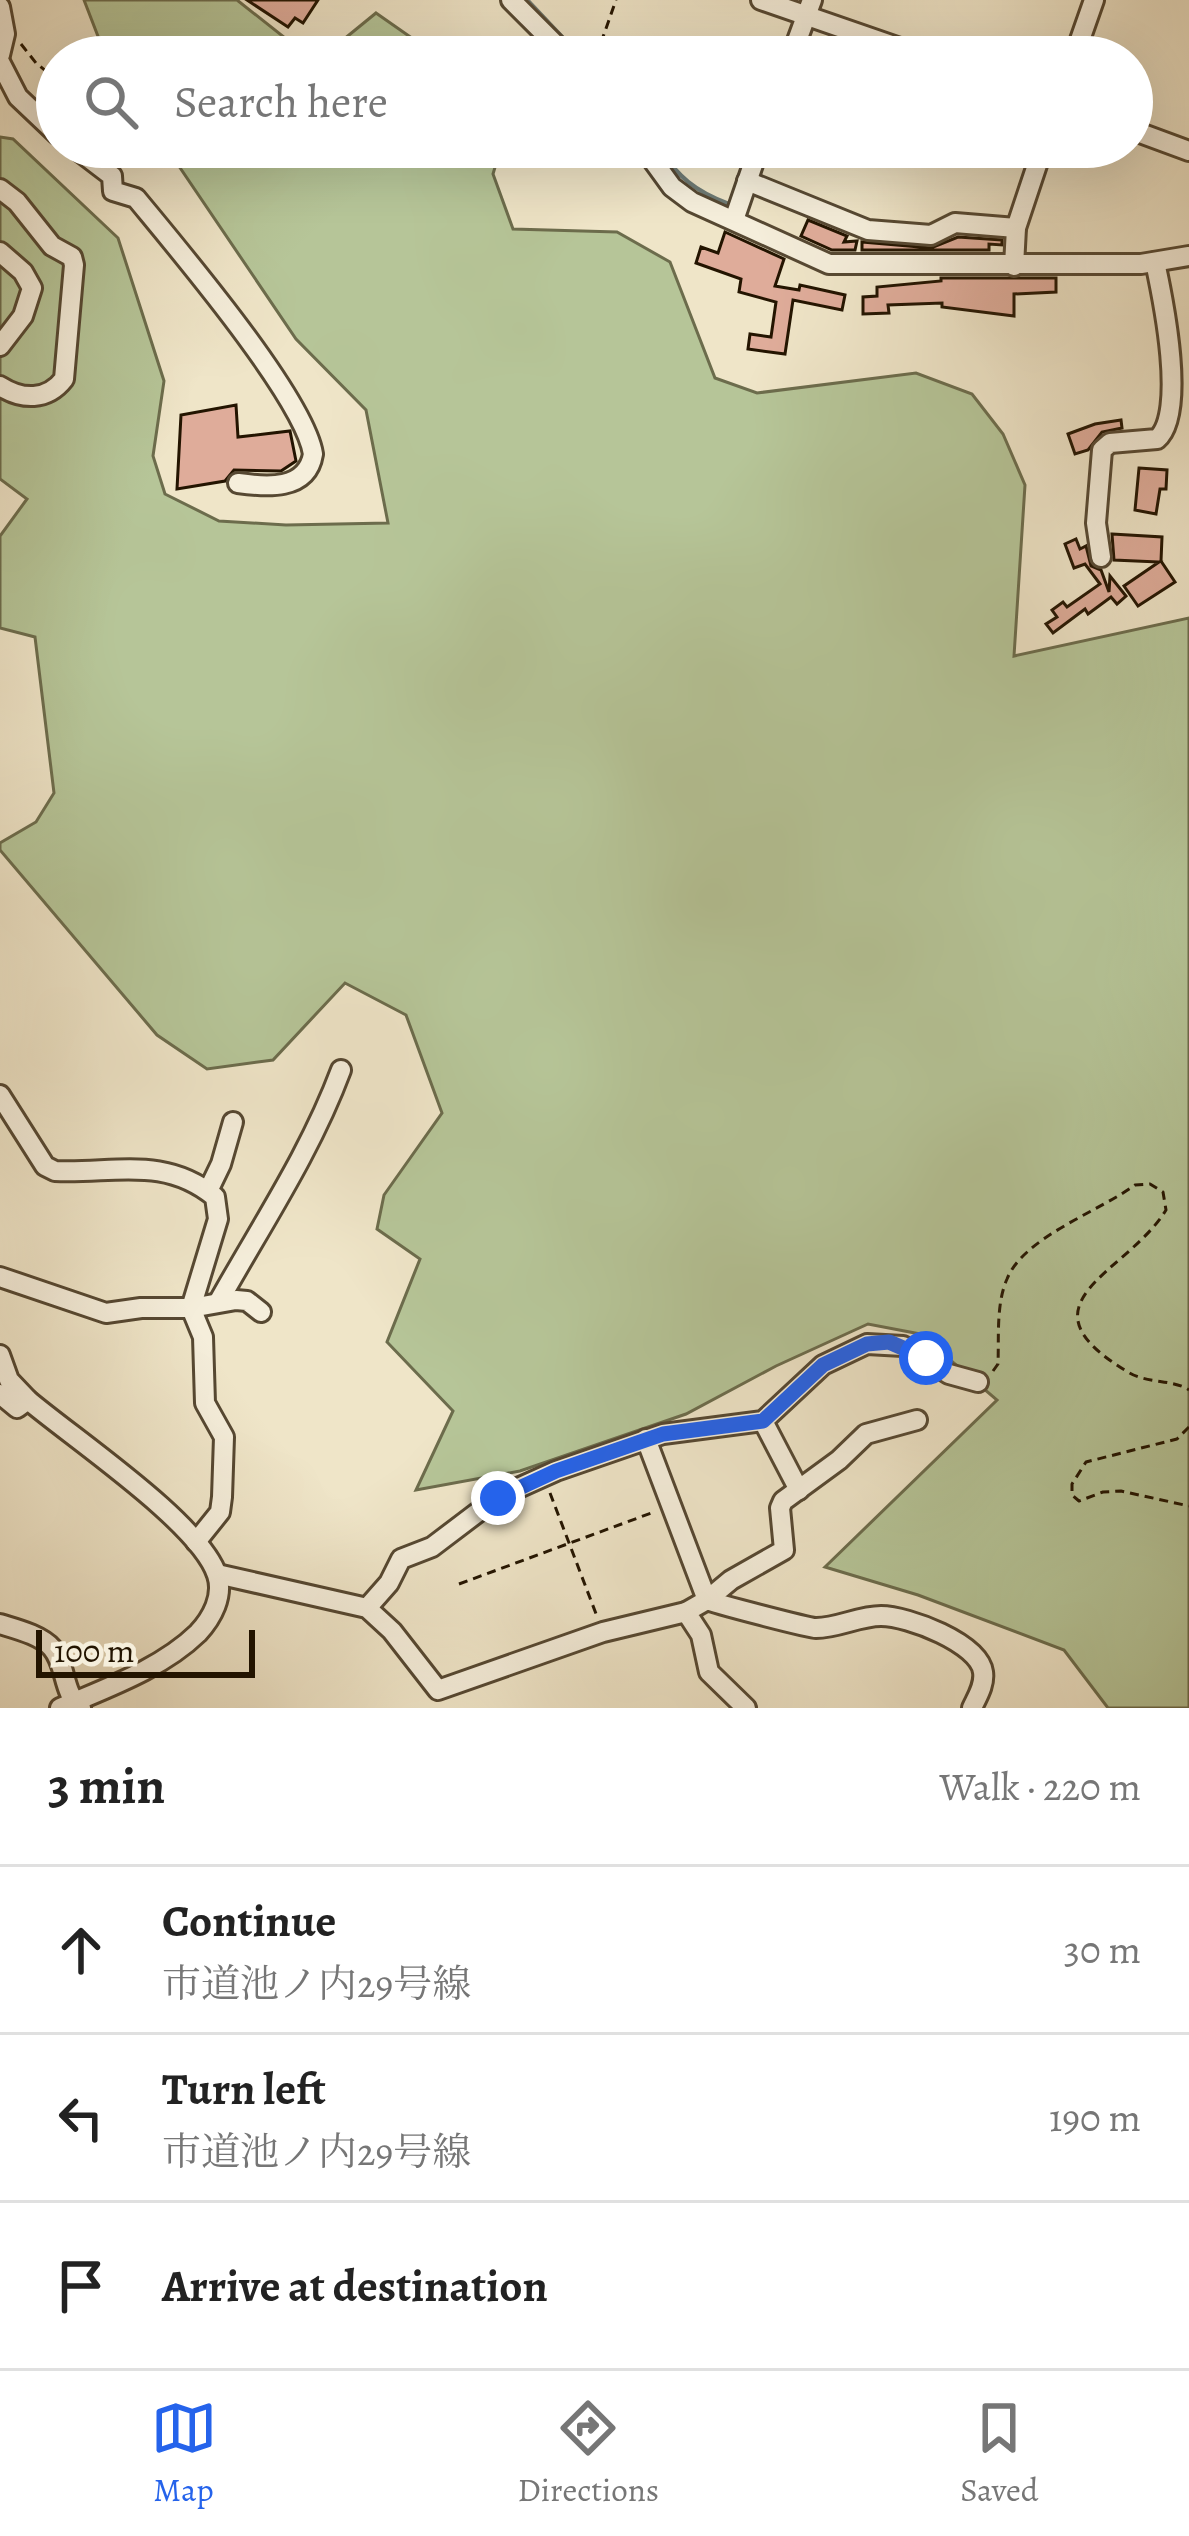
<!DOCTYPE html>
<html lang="en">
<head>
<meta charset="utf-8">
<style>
  :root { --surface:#fff; --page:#f6f6f6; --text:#222; --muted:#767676; --line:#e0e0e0; --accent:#2563eb }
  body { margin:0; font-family:Alegreya,"Noto Serif JP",serif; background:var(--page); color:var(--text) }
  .scale { position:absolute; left:36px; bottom:30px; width:219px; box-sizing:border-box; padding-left:12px; border:6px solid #231400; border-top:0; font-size:33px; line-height:42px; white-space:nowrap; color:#231400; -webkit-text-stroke:9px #f5eedb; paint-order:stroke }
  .stop { position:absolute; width:36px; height:36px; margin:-27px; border:9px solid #2563eb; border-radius:50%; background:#fff }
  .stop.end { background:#2563eb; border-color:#fff; box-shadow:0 3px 12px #0008 }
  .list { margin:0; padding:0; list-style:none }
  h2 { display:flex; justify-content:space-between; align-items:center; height:156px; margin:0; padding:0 48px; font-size:51px }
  h2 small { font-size:39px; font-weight:400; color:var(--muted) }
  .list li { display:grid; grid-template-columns:78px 1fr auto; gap:36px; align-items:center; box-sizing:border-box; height:168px; padding:0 48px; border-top:3px solid var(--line) }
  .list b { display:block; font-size:45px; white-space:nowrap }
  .list p { margin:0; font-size:39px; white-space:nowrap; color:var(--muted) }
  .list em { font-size:39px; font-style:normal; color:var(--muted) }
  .icon { flex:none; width:66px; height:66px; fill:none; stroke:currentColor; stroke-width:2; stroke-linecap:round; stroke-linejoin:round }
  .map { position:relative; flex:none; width:1189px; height:1708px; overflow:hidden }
  .search { position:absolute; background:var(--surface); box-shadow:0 12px 48px #0002; left:36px; right:36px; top:36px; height:132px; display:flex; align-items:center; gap:30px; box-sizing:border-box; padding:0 42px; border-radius:66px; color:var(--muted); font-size:45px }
  .sheet { height:660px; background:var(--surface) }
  nav { display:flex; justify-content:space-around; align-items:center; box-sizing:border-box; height:168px; border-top:3px solid var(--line); background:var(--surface); font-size:33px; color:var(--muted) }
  nav a { display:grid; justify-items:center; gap:6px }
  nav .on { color:var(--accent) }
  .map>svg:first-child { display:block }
  .green { fill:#b6c598; stroke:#6c6c4c; stroke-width:3 }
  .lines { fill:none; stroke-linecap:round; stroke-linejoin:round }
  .stream { stroke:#6d7973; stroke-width:4.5 }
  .building { fill:#dfac9a; stroke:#231400; stroke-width:3 }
  .minor-casing { stroke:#564832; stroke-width:24 }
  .path { stroke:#231400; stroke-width:3; stroke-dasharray:9 6; stroke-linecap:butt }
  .minor { stroke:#f5eedb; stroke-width:18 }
  .route { stroke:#2563eb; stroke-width:15 }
</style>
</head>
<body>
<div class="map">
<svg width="1189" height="1708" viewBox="0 0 1189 1708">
  <rect width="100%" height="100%" fill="#efe5c8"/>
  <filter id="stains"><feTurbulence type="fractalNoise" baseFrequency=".00167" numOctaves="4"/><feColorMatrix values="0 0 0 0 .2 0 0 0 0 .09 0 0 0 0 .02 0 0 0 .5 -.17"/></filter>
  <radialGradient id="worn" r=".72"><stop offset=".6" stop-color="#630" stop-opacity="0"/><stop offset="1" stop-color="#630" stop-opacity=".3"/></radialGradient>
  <g class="green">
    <path d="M84 0H237L309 57H106Z"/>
    <path d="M376 13 439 57H322Z"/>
    <path d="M0 137 13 139 118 238 164 381 153 456 165 494 219 521 286 525 388 523 366 410 296 339 166 147H501L493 174 513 229 617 232 670 262 715 378 757 393 916 373 972 394 1003 434 1025 485 1014 656 1189 618V1708H1108L1064 1650 918 1595 825 1567 997 1400 920 1334 868 1324 776 1366 686 1414 520 1471 416 1490 453 1411 387 1342 420 1259 377 1229 384 1195 442 1113 406 1015 345 983 273 1060 207 1069 157 1035 0 850V843L36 822 54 793 35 637 0 628V536L27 499 0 479Z"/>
  </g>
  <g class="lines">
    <g class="stream">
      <path d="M527 0 581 57"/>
      <path d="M657 147C679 177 694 191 729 204"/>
    </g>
  </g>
  <g class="building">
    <path d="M247 0H318L303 23 295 18 288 27Z"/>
    <path d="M808 220 847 236 844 242 857 241 855 250H832L801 236Z"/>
    <path d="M725 232 784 259 775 286 799 290 800 285 845 295 842 310 793 300 785 354 748 349 750 334 771 337 776 302 739 292 741 279 696 263 701 247 718 253Z"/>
    <path d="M958 237 1002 240V245L989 244V250H862V242L931 248Z"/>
    <path d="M941 278H1056V292L1014 294V316L942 307V303L888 305 889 313 863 314V297L877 296V287L941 281Z"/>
    <path d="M236 405 238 437 290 431 296 461 281 471 234 470 225 481 177 489 181 415Z"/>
    <path d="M1121 420 1122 428 1102 432 1088 450 1075 454 1068 434 1095 424Z"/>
    <path d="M1139 468 1167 470 1166 489H1160L1156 514 1135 510Z"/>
    <path d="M1112 534 1162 537 1161 561 1175 582 1138 606 1124 586 1159 562 1114 560Z"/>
    <path d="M1076 539 1080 549 1086 546 1091 566 1101 570 1109 592 1110 576 1126 596 1117 604 1111 597 1088 614 1085 609 1053 633 1046 624 1057 617 1052 610 1063 602 1067 607 1100 584 1085 564 1074 568 1065 544Z"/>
  </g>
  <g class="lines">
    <g class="minor-casing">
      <g id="minor">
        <path d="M511 0 568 57"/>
        <path d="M761 0 926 57"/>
        <path d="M0 7 5 34 0 55"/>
        <path d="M791 57 812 0"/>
        <path d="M1074 57 1094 0"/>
        <path d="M0 62 18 97 57 134"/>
        <path d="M1132 130 1189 151"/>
        <path d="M74 147 112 176 113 191 136 198C177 248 304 397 313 454 307 491 266 487 238 483"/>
        <path d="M643 147 672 187 692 202 829 264H1141L1189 256"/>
        <path d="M747 181 868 230 931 235 955 223 1016 228"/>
        <path d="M0 189 17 202 52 246 72 257 74 265 64 379C47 401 22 400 0 386"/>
        <path d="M734 220 759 147"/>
        <path d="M0 252 23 272 32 288 23 316 0 346"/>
        <path d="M1014 266 1016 228 1043 147"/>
        <path d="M1101 557 1096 523 1102 450 1110 443 1157 439C1187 414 1163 299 1155 262"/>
        <path d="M0 1095 45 1166 55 1171C113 1174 164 1155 215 1197L218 1219 191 1308 203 1337 205 1403 224 1437 222 1497 220 1512 196 1542"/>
        <path d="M208 1191 221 1164 233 1122"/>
        <path d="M0 1277 106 1313 141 1308H191L236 1300 247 1301 261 1312"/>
        <path d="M219 1301C262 1224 310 1153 341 1070"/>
        <path d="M0 1355 9 1380 28 1400C74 1439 200 1523 217 1575 224 1596 212 1618 198 1633 161 1669 106 1688 60 1708"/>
        <path d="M0 1394 17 1408 28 1400"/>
        <path d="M763 1421 799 1490"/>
        <path d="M646 1439 707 1600 731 1580 784 1550 780 1508 783 1501 839 1460 866 1434 917 1420"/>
        <path d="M217 1574 367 1608 392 1631 438 1690 603 1632 686 1612"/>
        <path d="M367 1608 389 1583 401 1559 432 1547 498 1497 556 1471 663 1434 763 1421 823 1365 867 1344 903 1346 949 1374 978 1382"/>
        <path d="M0 1624C16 1629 41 1635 52 1648 67 1665 62 1693 81 1708"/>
        <path d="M746 1708 709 1672 701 1635 686 1612 707 1600C713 1603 809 1628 816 1628 838 1628 859 1616 881 1616 908 1616 979 1643 983 1672 985 1685 977 1697 972 1708"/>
      </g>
    </g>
    <g class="path">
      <path d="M21 44 36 63 57 80"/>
      <path d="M596 57 616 0"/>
      <path d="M116 147 122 162"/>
      <path d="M993 1371 998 1364C999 1337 996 1304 1007 1279 1024 1237 1098 1212 1135 1185L1150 1184 1163 1192 1166 1210C1127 1274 1012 1303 1128 1372 1147 1384 1173 1379 1189 1390"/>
      <path d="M1189 1427 1177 1439 1086 1462 1072 1484V1495L1079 1501 1103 1492 1121 1491 1189 1506"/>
      <path d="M550 1493 598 1619"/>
      <path d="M459 1584 654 1512"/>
    </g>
    <use href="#minor" class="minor"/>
  </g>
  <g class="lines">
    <path class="route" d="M498 1498 556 1471 663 1434 763 1421 823 1365 867 1344 889 1342 926 1358"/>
  </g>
  <rect width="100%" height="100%" filter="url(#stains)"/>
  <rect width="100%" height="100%" fill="url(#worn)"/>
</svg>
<div class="scale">100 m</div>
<div class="stop" style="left:926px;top:1358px"></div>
<div class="stop end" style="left:498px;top:1498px"></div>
<div class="search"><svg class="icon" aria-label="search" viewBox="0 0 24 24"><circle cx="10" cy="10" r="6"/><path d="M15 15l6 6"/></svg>Search here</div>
</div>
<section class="sheet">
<h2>3 min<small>Walk · 220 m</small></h2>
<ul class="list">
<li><svg class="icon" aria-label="ahead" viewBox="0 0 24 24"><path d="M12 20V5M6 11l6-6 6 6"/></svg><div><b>Continue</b><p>市道池ノ内29号線</p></div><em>30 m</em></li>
<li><svg class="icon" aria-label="left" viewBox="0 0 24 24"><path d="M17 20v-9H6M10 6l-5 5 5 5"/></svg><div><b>Turn left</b><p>市道池ノ内29号線</p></div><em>190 m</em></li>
<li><svg class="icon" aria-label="arrive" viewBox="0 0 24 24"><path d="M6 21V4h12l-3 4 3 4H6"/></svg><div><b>Arrive at destination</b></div></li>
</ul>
</section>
<nav>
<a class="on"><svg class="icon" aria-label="map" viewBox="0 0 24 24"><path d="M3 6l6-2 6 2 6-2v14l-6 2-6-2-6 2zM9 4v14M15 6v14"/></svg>Map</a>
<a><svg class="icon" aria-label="directions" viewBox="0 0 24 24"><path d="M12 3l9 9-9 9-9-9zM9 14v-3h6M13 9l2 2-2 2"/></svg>Directions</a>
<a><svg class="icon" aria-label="saved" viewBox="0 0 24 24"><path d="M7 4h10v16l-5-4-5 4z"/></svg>Saved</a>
</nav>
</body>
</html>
